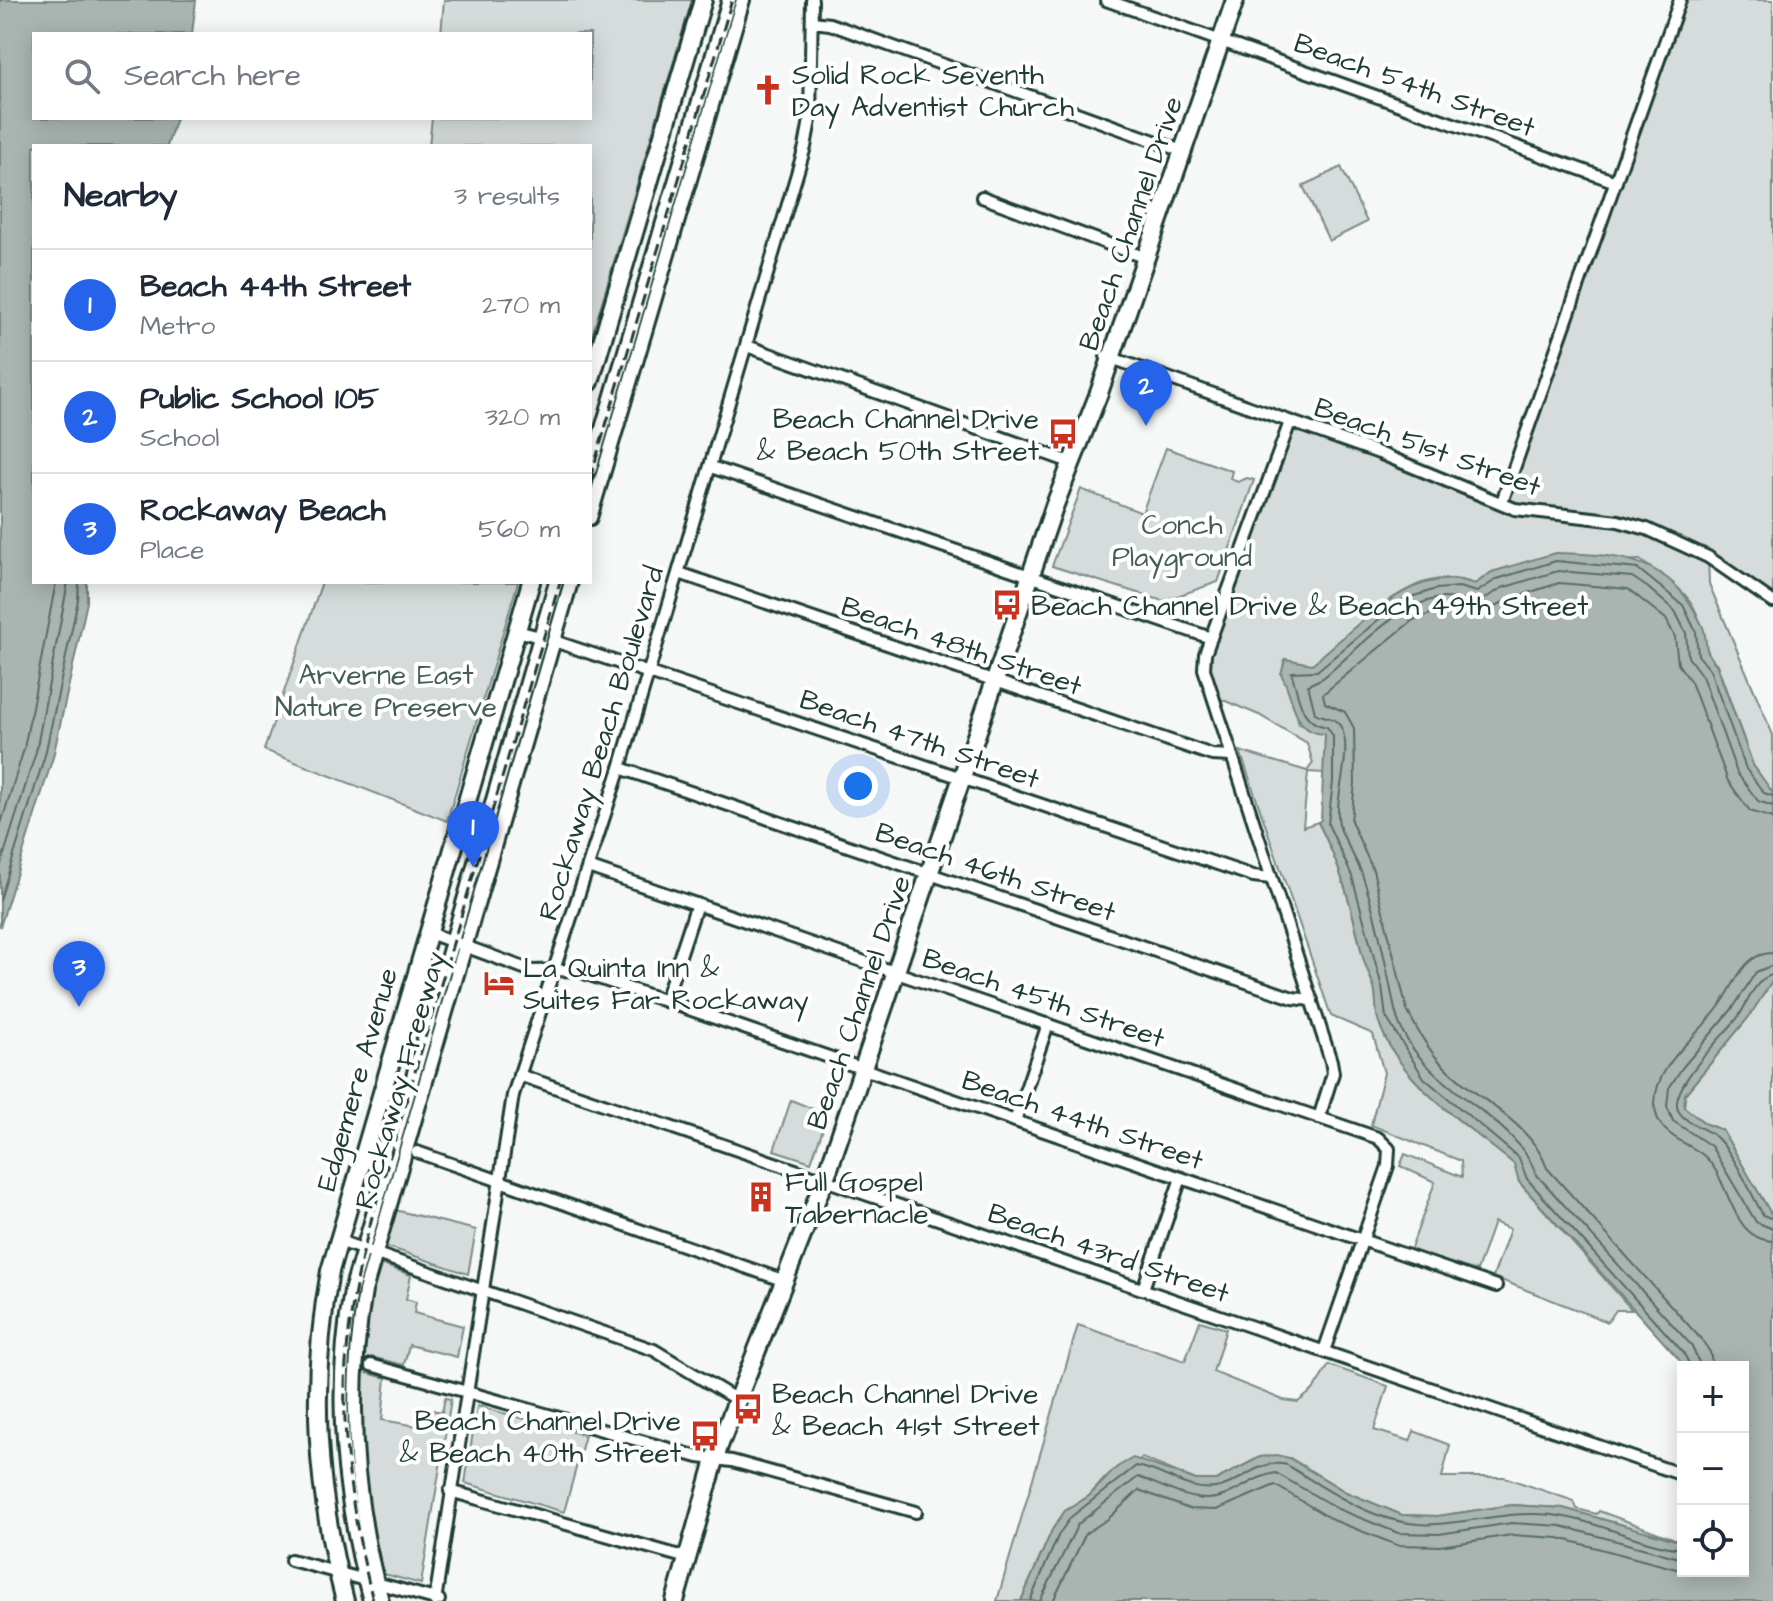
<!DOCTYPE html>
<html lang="en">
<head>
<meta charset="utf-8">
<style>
  :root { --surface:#fff; --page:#f2f2f3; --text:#1f2937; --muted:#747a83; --line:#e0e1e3; --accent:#2563eb }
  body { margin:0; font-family:"Architects Daughter",sans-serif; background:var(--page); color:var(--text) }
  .controls { position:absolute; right:24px; bottom:24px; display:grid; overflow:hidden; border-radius:0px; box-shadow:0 4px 20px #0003 }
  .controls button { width:72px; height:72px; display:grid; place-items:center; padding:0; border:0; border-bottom:2px solid var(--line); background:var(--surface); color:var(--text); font:40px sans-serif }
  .you { position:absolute; left:858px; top:786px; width:28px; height:28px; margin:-20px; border:6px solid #fff; border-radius:50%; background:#1a73e8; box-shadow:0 0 0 12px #1a73e833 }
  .badge { display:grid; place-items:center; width:52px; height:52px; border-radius:50%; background:var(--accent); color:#fff; font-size:26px; font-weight:700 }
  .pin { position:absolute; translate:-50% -66px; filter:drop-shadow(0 2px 4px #0008) }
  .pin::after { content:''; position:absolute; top:42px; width:28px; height:24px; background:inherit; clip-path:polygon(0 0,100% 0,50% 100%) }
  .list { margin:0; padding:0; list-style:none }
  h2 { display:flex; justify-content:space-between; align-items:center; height:104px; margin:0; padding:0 32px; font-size:34px }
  h2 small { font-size:26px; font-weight:400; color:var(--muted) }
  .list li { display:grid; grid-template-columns:52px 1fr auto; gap:24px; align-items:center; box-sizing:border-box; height:112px; padding:0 32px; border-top:2px solid var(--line) }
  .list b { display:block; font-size:30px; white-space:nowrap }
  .list p { margin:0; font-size:26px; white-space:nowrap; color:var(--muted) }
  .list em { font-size:26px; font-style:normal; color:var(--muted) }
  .icon { flex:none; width:44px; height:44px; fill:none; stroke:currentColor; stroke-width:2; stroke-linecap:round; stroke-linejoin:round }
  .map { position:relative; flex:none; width:1773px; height:1601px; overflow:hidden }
  .search { position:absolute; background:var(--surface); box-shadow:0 4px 20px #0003; left:32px; top:32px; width:560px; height:88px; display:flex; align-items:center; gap:20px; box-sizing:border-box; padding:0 28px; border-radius:0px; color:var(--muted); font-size:30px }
  .panel { position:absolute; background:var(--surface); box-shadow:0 4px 20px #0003; left:32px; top:144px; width:560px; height:440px; border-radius:0px }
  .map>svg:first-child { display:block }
  .green { fill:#d6dcdb; stroke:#7a8c88; stroke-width:2 }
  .water { fill:#aab5b1; stroke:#72857f; stroke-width:2 }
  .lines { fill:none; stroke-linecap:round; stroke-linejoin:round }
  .shore { stroke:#576d66; stroke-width:2 }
  .minor-casing { stroke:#1f3d34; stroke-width:16 }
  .tertiary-casing { stroke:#1f3d34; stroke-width:18 }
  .primary-casing { stroke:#1f3d34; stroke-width:22 }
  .minor { stroke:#fff; stroke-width:10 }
  .tertiary { stroke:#fff; stroke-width:12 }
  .primary { stroke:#fff; stroke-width:16 }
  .rail { stroke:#1f3d34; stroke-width:3; stroke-dasharray:12 6; stroke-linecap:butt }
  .labels { text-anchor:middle; stroke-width:8; stroke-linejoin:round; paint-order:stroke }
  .poi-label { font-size:28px; fill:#1f3d34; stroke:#fff; text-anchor:start }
  .street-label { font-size:28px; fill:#1f3d34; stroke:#fff }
  .park-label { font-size:28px; fill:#445d55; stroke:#fff }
</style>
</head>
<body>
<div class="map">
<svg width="1773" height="1601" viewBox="0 0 1773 1601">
  <rect width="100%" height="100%" fill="#f6f7f7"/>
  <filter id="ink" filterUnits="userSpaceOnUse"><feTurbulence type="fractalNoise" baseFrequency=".0125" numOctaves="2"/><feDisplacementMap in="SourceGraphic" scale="16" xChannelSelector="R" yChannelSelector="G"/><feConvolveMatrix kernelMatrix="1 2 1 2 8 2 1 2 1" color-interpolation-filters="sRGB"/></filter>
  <g filter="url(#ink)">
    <g class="green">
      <path d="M444 0H692L590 342V146H429L432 118H590V34H441Z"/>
      <path d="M1680 0H1773V602L1708 558 1709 584 1773 735V795L1753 765 1717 664C1700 650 1705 621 1690 601 1679 585 1656 572 1640 560L1520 565 1492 572 1475 584C1403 557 1364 638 1311 665 1302 669 1291 671 1281 674L1290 688 1299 724 1325 734V773L1308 772 1303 827 1318 822C1341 867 1351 904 1362 954 1365 966 1371 977 1374 988 1377 998 1375 1009 1378 1019 1397 1082 1466 1124 1514 1164L1519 1182 1632 1310H1616L1608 1322 1493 1277 1510 1229 1494 1222 1477 1271 1410 1251 1435 1182 1400 1166 1405 1154 1462 1177 1461 1161 1371 1125 1384 1073 1373 1034 1331 1016 1240 751 1307 771 1313 763 1307 743 1259 715 1211 695 1203 664 1290 422 1502 502Z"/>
      <path d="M1341 167 1367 222 1329 241 1303 186Z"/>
      <path d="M1166 448 1232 471 1230 479 1238 482 1247 478 1254 480 1218 582 1163 601 1052 566 1081 489 1142 513Z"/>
      <path d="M322 582H518L447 821 264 750Z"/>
      <path d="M1773 980V1217L1722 1130 1706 1124 1684 1107 1685 1094 1748 1018Z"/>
      <path d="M791 1100 828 1115 811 1162 774 1150Z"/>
      <path d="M395 1210 476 1230 468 1274 385 1246Z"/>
      <path d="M377 1263 411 1275 406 1299 416 1302 414 1313 463 1326 457 1357 409 1345 404 1365 371 1357 367 1373 386 1378 382 1420 423 1427 426 1409 442 1412 445 1398 451 1399 421 1584 384 1574C377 1546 370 1518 365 1490 352 1417 361 1334 377 1263Z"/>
      <path d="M1200 1321 1226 1329 1213 1372 1283 1400 1298 1402 1313 1390 1329 1365 1388 1386 1374 1430 1410 1441 1414 1431 1450 1445 1442 1477H1504L1574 1501 1577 1509 1597 1514 1599 1511 1683 1542 1563 1508 1512 1505 1437 1516 1402 1515 1346 1492 1290 1458 1260 1457 1216 1480H1196L1142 1458 1104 1479 1089 1496 1065 1511 1052 1530 1021 1601H997L1078 1325 1185 1361Z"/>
      <path d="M477 1406 585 1435 564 1512 465 1483Z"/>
    </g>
    <g class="water">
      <path d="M0 0H196L192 34H34V118H176L167 146H34V582H87V602L53 757 0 927Z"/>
      <path d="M1555 553C1621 555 1671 556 1702 625 1709 640 1702 652 1716 664L1753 765 1773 793V980L1748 1018 1685 1094 1684 1107 1706 1124 1722 1130 1773 1217V1601H1021L1052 1530 1065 1511 1089 1496 1117 1467 1133 1458 1196 1480H1216L1260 1457 1276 1455 1289 1458 1346 1492 1402 1515 1437 1516 1512 1505 1563 1508 1683 1542V1571H1743V1367H1683L1682 1378 1683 1365 1677 1357 1519 1182 1514 1164C1466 1124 1397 1082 1378 1019 1375 1009 1377 998 1374 988 1371 977 1365 966 1362 954 1351 904 1341 867 1318 822L1321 820 1325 734C1292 734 1295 698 1281 674L1285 659 1312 664C1356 629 1412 561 1475 584L1492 572Z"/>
    </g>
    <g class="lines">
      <g class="shore">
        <path d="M0 827 24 749 56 582"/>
        <path d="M0 867 36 752 68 582"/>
        <path d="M0 900 45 755 78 600 79 582"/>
        <path d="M1773 953C1764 953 1757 955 1750 961 1737 972 1733 987 1723 1001 1702 1035 1654 1062 1655 1105 1655 1134 1685 1141 1703 1155 1731 1178 1729 1239 1773 1241"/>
        <path d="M1773 965 1756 972 1733 1008 1682 1068 1669 1088 1667 1106 1673 1121 1711 1146 1756 1222 1773 1229"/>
        <path d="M1773 975C1753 978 1747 1008 1735 1021 1722 1037 1665 1092 1679 1112 1688 1126 1709 1128 1719 1140 1738 1161 1749 1190 1763 1215L1773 1219"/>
        <path d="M1691 1367 1683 1352 1527 1179 1519 1158 1424 1078 1386 1017 1382 987 1352 876 1328 824 1333 782V736L1327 727C1299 723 1300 697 1291 672L1317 671 1402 600 1436 589 1459 587 1477 592 1497 579 1556 561 1638 569 1683 605 1696 632 1698 655 1710 670 1746 769 1764 793 1773 796"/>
        <path d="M1701 1367 1691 1345 1536 1174C1514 1111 1412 1086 1395 1010 1386 965 1377 918 1362 874 1356 857 1343 841 1339 824 1333 798 1354 753 1341 727 1335 716 1324 718 1315 713L1308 685 1323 678C1357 651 1396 603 1442 598 1455 597 1466 602 1479 602L1502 588 1558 571 1632 577 1647 587 1675 611 1686 633 1688 657 1702 676 1737 773 1758 801 1773 806"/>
        <path d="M1713 1367 1710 1352 1701 1339 1547 1168C1530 1120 1474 1099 1441 1063 1427 1048 1416 1028 1407 1010L1373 870 1351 821 1355 783 1354 728 1345 712 1325 703 1323 694 1413 620 1439 611 1481 614 1509 599 1559 583 1628 589 1666 619 1675 637 1678 664 1691 682 1728 781 1750 811 1773 818"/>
        <path d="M1030 1601 1059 1534 1071 1517 1136 1466C1163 1470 1187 1492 1215 1488 1242 1484 1257 1458 1287 1465 1332 1493 1382 1529 1438 1524 1480 1521 1522 1508 1565 1517 1604 1524 1643 1545 1683 1549"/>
        <path d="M1040 1601 1078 1524 1138 1477C1163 1485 1196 1507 1223 1496 1242 1489 1256 1476 1276 1473L1338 1509 1398 1533 1439 1534 1512 1523 1561 1526 1683 1559"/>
        <path d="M1053 1601 1086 1533 1108 1519 1139 1490 1189 1509 1216 1510 1275 1485 1333 1520 1397 1545 1440 1546 1512 1535 1559 1538 1684 1571"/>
      </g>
      <g class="minor-casing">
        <g id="minor">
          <path d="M1106 0 1616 182"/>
          <path d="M812 22 830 24 1182 151"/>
          <path d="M982 197 1146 258"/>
          <path d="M747 346 1070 462"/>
          <path d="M1106 356 1379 453 1515 509 1618 521 1647 529 1708 557 1773 602"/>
          <path d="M1290 422 1205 654 1204 669 1331 1061 1333 1073 1319 1118"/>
          <path d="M711 467 1211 638"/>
          <path d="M1502 502 1680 0"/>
          <path d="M679 573 1212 755 1231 756"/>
          <path d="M517 631 540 637"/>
          <path d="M554 641 1253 876 1271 878"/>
          <path d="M620 768 1293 998 1312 1000"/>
          <path d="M588 867 1378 1138 1389 1149 1388 1166 1324 1351"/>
          <path d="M427 932 532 971 575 970 1496 1286"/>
          <path d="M665 1001 697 904"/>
          <path d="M519 1075 1683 1475"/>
          <path d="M1015 1121 1048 1024"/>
          <path d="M417 1152 785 1281"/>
          <path d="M336 1240 654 1350 737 1400"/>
          <path d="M1143 1289 1181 1178"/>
          <path d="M371 1365 698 1457 732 1461 916 1512"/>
          <path d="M450 1491 687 1558"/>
          <path d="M291 1560 439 1600"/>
          <path d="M435 1601 513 1095 620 768 805 147 810 120 812 0"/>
        </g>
      </g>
      <g class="tertiary-casing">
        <g id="tertiary">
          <path d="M590 469 729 0"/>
          <path d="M590 518 743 0"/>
          <path d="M370 1601C343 1498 332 1397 351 1291L556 582"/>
          <path d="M382 1601C354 1500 347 1395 365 1291L571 582"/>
        </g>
      </g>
      <g class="primary-casing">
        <g id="primary">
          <path d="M590 382 703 0"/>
          <path d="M345 1601C316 1490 309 1384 330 1271L531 582"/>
          <path d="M675 1601 719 1446 829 1168 1054 507 1099 393 1235 0"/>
        </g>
      </g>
      <use href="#minor" class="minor"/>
      <use href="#tertiary" class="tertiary"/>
      <use href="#primary" class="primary"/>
      <g class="rail">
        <path d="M590 479 732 0"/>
        <path d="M373 1601C338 1456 333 1362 372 1217L560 582"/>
      </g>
    </g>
  </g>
  <defs>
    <g id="church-bare" transform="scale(2.4)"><path d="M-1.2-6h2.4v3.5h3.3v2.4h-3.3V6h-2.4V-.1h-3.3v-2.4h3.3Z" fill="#c8321e" stroke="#fff" stroke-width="2.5" paint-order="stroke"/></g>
    <g id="bus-bare" transform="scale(2.4)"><path d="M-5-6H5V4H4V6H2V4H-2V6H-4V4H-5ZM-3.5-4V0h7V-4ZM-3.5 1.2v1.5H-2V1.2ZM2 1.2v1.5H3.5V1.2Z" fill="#c8321e" stroke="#fff" stroke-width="2.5" paint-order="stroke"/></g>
    <g id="hotel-bare" transform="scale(2.4)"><path d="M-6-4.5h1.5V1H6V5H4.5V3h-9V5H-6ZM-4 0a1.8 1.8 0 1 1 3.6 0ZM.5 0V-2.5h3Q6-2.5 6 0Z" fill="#c8321e" stroke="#fff" stroke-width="2.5" paint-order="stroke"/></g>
    <g id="building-bare" transform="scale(2.4)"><path d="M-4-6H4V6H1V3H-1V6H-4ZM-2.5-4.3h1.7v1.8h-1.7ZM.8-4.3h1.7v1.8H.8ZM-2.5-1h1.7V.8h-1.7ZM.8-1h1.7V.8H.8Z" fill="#c8321e" stroke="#fff" stroke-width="2.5" paint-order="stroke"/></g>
  </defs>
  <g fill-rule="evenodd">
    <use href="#church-bare" x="768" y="90"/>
    <use href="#bus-bare" x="1063" y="434"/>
    <use href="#bus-bare" x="1007" y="605"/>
    <use href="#hotel-bare" x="499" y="983"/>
    <use href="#building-bare" x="761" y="1197"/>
    <use href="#bus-bare" x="748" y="1409"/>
    <use href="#bus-bare" x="705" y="1436"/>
  </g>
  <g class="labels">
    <g class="poi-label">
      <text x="792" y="84">Solid Rock Seventh<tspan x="792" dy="32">Day Adventist Church</tspan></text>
      <text x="1039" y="428" text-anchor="end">Beach Channel Drive<tspan x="1039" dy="32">&amp; Beach 50th Street</tspan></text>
      <text x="1031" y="615">Beach Channel Drive &amp; Beach 49th Street</text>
      <text x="523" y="977">La Quinta Inn &amp;<tspan x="523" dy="32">Suites Far Rockaway</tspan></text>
      <text x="785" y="1191">Full Gospel<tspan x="785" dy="32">Tabernacle</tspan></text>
      <text x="772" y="1403">Beach Channel Drive<tspan x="772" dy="32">&amp; Beach 41st Street</tspan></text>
      <text x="681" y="1430" text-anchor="end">Beach Channel Drive<tspan x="681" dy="32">&amp; Beach 40th Street</tspan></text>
    </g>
    <g class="street-label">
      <text transform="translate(1415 84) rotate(20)" y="10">Beach 54th Street</text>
      <text transform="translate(1130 223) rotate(-71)" y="10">Beach Channel Drive</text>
      <text transform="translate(1428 446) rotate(20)" y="10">Beach 51st Street</text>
      <text transform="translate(962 645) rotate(19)" y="10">Beach 48th Street</text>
      <text transform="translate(920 738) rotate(19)" y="10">Beach 47th Street</text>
      <text transform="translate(600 743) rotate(-73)" y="10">Rockaway Beach Boulevard</text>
      <text transform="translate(996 871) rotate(19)" y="10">Beach 46th Street</text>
      <text transform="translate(1044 997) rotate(19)" y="10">Beach 45th Street</text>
      <text transform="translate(858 1002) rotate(-71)" y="10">Beach Channel Drive</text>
      <text transform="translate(356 1079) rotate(-74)" y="10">Edgemere Avenue</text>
      <text transform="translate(399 1080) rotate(-74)" y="10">Rockaway Freeway</text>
      <text transform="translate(1083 1119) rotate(19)" y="10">Beach 44th Street</text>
      <text transform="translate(1109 1252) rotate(19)" y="10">Beach 43rd Street</text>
    </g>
    <g class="park-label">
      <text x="1182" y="534">Conch<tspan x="1182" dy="32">Playground</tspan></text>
      <text x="386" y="684">Arverne East<tspan x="386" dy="32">Nature Preserve</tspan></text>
    </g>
  </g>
</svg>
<div class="controls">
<button>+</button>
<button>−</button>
<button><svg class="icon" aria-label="locate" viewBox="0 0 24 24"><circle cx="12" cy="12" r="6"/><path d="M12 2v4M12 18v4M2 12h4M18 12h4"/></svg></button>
</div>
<div class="you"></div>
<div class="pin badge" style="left:473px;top:867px">1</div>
<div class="pin badge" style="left:1146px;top:426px">2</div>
<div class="pin badge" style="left:79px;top:1007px">3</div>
<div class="search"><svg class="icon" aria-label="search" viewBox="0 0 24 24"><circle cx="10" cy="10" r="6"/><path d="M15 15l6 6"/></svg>Search here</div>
<section class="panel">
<h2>Nearby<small>3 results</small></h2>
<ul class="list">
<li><span class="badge">1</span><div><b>Beach 44th Street</b><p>Metro</p></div><em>270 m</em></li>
<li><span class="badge">2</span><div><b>Public School 105</b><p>School</p></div><em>320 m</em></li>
<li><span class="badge">3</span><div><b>Rockaway Beach</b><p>Place</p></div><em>560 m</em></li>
</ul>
</section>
</div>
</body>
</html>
